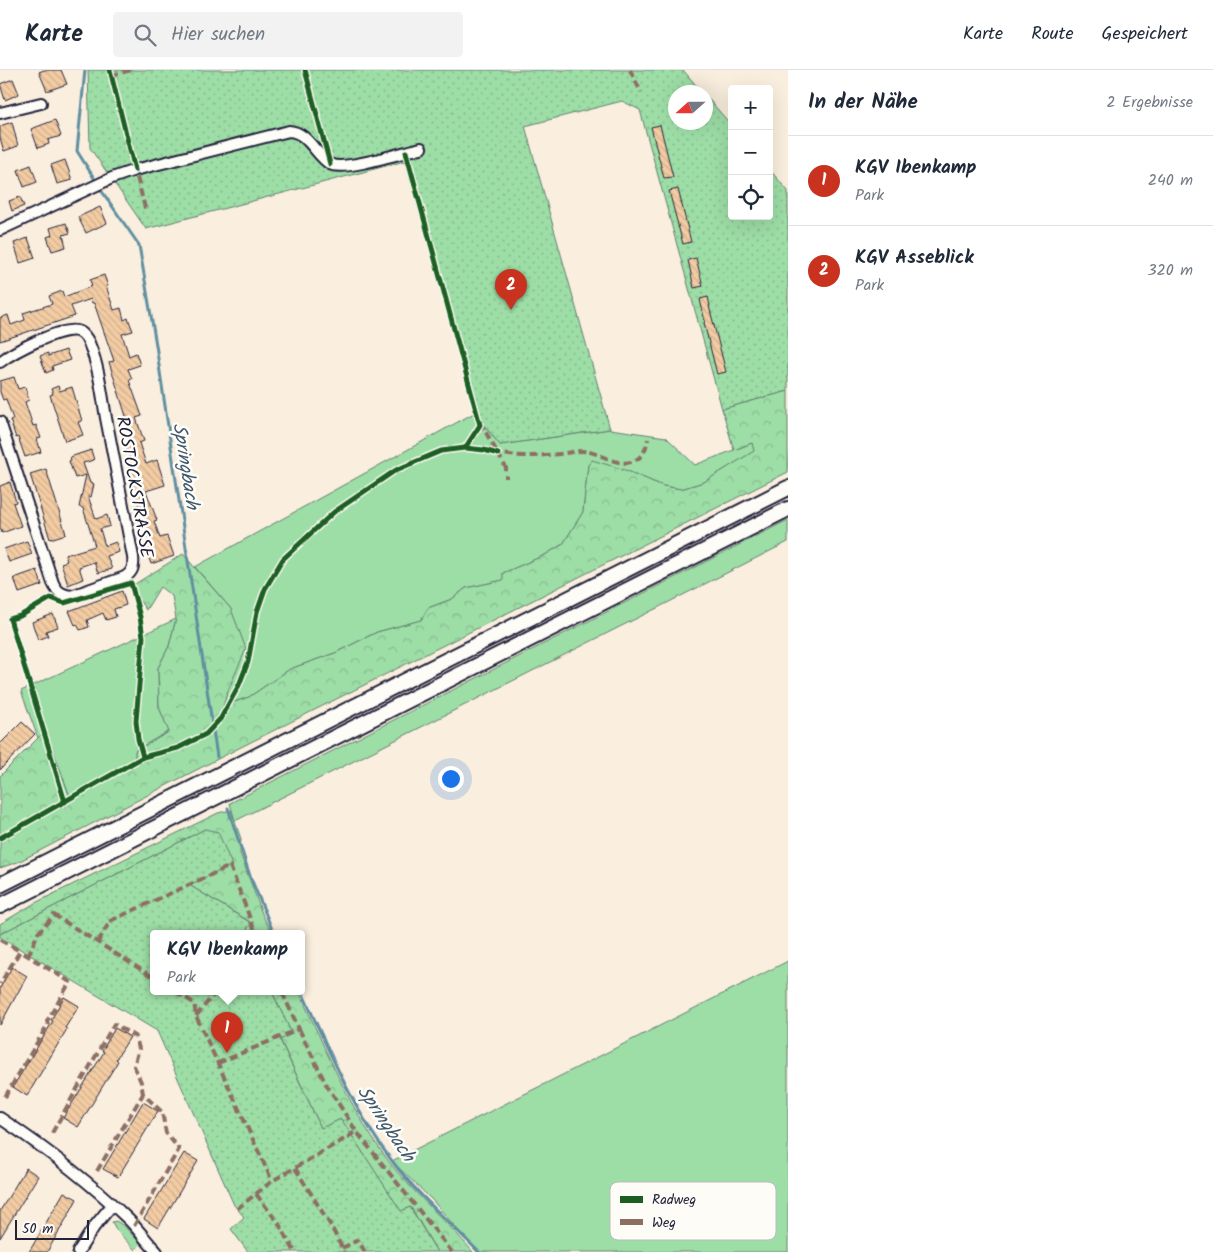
<!DOCTYPE html>
<html lang="de">
<head>
<meta charset="utf-8">
<style>
  :root { --surface:#fff; --page:#f2f2f3; --text:#1f2937; --muted:#747a83; --line:#e0e1e3; --accent:#c8321e }
  body { margin:0; font-family:Kalam,sans-serif; background:var(--page); color:var(--text) }
  .controls { position:absolute; right:15px; top:15px; display:grid; overflow:hidden; border-radius:5px; box-shadow:0 5px 20px #0002 }
  .controls button { width:45px; height:45px; display:grid; place-items:center; padding:0; border:0; border-bottom:1px solid var(--line); background:var(--surface); color:var(--text); font:25px sans-serif }
  .compass { position:absolute; left:668px; top:15px; width:45px; height:45px; border-radius:50%; background:var(--surface); box-shadow:0 5px 20px #0002; rotate:249deg }
  .scale { position:absolute; left:15px; bottom:12px; width:74px; box-sizing:border-box; padding-left:5px; border:2px solid #22223b; border-top:0; font-size:14px; line-height:18px; white-space:nowrap; color:#22223b; -webkit-text-stroke:4px #fdfcf7; paint-order:stroke }
  .you { position:absolute; left:450px; top:708px; width:18px; height:18px; margin:-12px; border:4px solid #fff; border-radius:50%; background:#1a73e8; box-shadow:0 0 0 8px #1a73e833 }
  .badge { display:grid; place-items:center; width:32px; height:32px; border-radius:50%; background:var(--accent); color:#fff; font-size:16px; font-weight:700 }
  .pin { position:absolute; translate:-50% -41px; filter:drop-shadow(0 1px 2px #0008) }
  .pin::after { content:''; position:absolute; top:26px; width:18px; height:15px; background:inherit; clip-path:polygon(0 0,100% 0,50% 100%) }
  .popup { position:absolute; left:150px; top:860px; width:155px; height:65px; box-sizing:border-box; display:grid; place-content:center; border-radius:5px; background:var(--surface); filter:drop-shadow(0 1px 4px #0005); font-size:16px; white-space:nowrap; color:var(--muted) }
  .popup b { font-size:19px; color:var(--text) }
  .popup::after { content:''; position:absolute; left:50%; top:100%; margin-left:-10px; border:10px solid transparent; border-top-color:var(--surface) }
  .list { margin:0; padding:0; list-style:none }
  h2 { display:flex; justify-content:space-between; align-items:center; height:65px; margin:0; padding:0 20px; font-size:21px }
  h2 small { font-size:16px; font-weight:400; color:var(--muted) }
  .list li { display:grid; grid-template-columns:32px 1fr auto; gap:15px; align-items:center; box-sizing:border-box; height:90px; padding:0 20px; border-top:1px solid var(--line) }
  .list b { display:block; font-size:19px; white-space:nowrap }
  .list p { margin:0; font-size:16px; white-space:nowrap; color:var(--muted) }
  .list em { font-size:16px; font-style:normal; color:var(--muted) }
  .icon { flex:none; width:28px; height:28px; fill:none; stroke:currentColor; stroke-width:2; stroke-linecap:round; stroke-linejoin:round }
  .map { position:relative; flex:none; width:788px; height:1182px; overflow:hidden }
  header { display:flex; align-items:center; gap:30px; box-sizing:border-box; height:70px; padding:0 25px; background:var(--surface); border-bottom:1px solid var(--line) }
  header strong { font-size:24px }
  nav { display:flex; gap:28px; margin-inline-start:auto; font-size:18px }
  .search { width:350px; height:45px; background:var(--page); display:flex; align-items:center; gap:12px; box-sizing:border-box; padding:0 18px; border-radius:5px; color:var(--muted); font-size:19px }
  main { display:flex }
  aside { flex:1; background:var(--surface) }
  .map>svg:first-child { display:block }
  .grass { fill:#9ddda6; stroke:#608070 }
  .forest { fill:url(#forest-crowns); stroke:#608070 }
  .park { fill:url(#park-dots); stroke:#608070 }
  .lines { fill:none; stroke-linecap:round; stroke-linejoin:round }
  .stream { stroke:#5f8fa0; stroke-width:3 }
  .building { fill:url(#building-back-hatch); stroke:#22223b }
  .minor-casing { stroke:#22223b; stroke-width:14 }
  .highway-casing { stroke:#22223b; stroke-width:18 }
  .minor { stroke:#fdfcf7; stroke-width:10 }
  .highway { stroke:#fdfcf7; stroke-width:14 }
  .quiet { stroke:#8d6e63; stroke-width:4; stroke-dasharray:8 4; stroke-linecap:butt }
  .cycleway-casing { stroke:#fdfcf7; stroke-width:8 }
  .cycleway { stroke:#1b5e20; stroke-width:5 }
  .labels { text-anchor:middle; stroke-width:5; stroke-linejoin:round; paint-order:stroke }
  .street-label { font-size:18px; fill:#22223b; stroke:#fdfcf7 }
  .water-label { font-size:19px; font-style:italic; fill:#40586d; stroke:#fdfcf7 }
  .key { fill:#fdfcf7; stroke:#bbbbbf; stroke-width:1 }
  .key-label { font-size:14px; fill:#22223b }
</style>
</head>
<body>
<header>
<strong>Karte</strong>
<div class="search"><svg class="icon" aria-label="search" viewBox="0 0 24 24"><circle cx="10" cy="10" r="6"/><path d="M15 15l6 6"/></svg>Hier suchen</div>
<nav><a>Karte</a><a>Route</a><a>Gespeichert</a></nav>
</header>
<main>
<div class="map">
<svg width="788" height="1182" viewBox="0 0 788 1182">
  <defs>
    <pattern id="forest-crowns" width="20" height="18" patternUnits="userSpaceOnUse" patternTransform="scale(1.25)"><rect width="20" height="18" fill="#9ddda6"/><path d="M2 6a3 3 0 1 1 6 0M12 15a3 3 0 1 1 6 0" fill="none" stroke="#87bd90"/></pattern>
    <pattern id="park-dots" width="8" height="8" patternUnits="userSpaceOnUse" patternTransform="scale(1.25)"><rect width="8" height="8" fill="#9ddda6"/><path d="M2 2h.1M6 6h.1" fill="none" stroke="#87bd90" stroke-width="1.8" stroke-linecap="round"/></pattern>
    <pattern id="building-back-hatch" width="6" height="6" patternUnits="userSpaceOnUse" patternTransform="scale(1.25)"><rect width="6" height="6" fill="#f3cca3"/><path d="M-1 5l2 2M0 0l6 6M5-1l2 2" fill="none" stroke="#d0af8d"/></pattern>
  </defs>
  <rect width="100%" height="100%" fill="#faeede"/>
  <filter id="ink" filterUnits="userSpaceOnUse"><feTurbulence type="fractalNoise" baseFrequency=".02" numOctaves="2"/><feDisplacementMap in="SourceGraphic" scale="10" xChannelSelector="R" yChannelSelector="G"/><feConvolveMatrix kernelMatrix="1 2 1 2 8 2 1 2 1" color-interpolation-filters="sRGB"/></filter>
  <g filter="url(#ink)">
    <g class="grass">
      <path d="M474 343 500 375 610 359 666 367 695 395 752 373 755 381 704 412 681 419 663 416 625 400 588 395 583 442 563 474 545 485 503 503 504 510 466 518 452 529 428 538 422 550 377 562 335 583 290 599 249 627 222 636 229 618 231 539 195 497Z"/>
      <path d="M788 450V472L235 751 230 733Z"/>
      <path d="M176 549 169 576 158 598 159 637 169 661 136 680 135 688 70 727 46 661 38 668 21 621Z"/>
      <path d="M788 891V1182H477L432 1130 392 1091Z"/>
      <path d="M116 1151 124 1156 141 1174 135 1180 117 1161 112 1152Z"/>
    </g>
    <g class="forest">
      <path d="M788 321V402L239 678 18 792 0 798V706L46 660 70 727 135 688V681L169 662 159 637 158 598 169 576 176 549 172 526 160 517 146 540 130 517 183 484 231 539 246 579 229 618 223 636 249 627 290 599 335 583 377 562 421 550 428 538 452 529 466 518 503 510V503L545 485 563 474 583 442 588 395 592 390 625 400 663 416 681 419 704 412 754 381 752 373 734 380 722 339Z"/>
      <path d="M231 740 241 769 240 783 263 846 272 864H244L250 852 189 815 205 759 0 864V854L35 833 218 743Z"/>
      <path d="M272 922H299C326 980 351 1042 390 1093 415 1125 447 1151 473 1182H437L411 1137 401 1142 341 1049 321 1058 280 969 292 964Z"/>
    </g>
    <g class="park">
      <path d="M88 0H683L702 22H676V52H706V26L732 56V146H769V99L788 121V321L722 339 640 40 622 31 525 56 610 359 500 375 474 343 405 91 146 159 90 78Z"/>
      <path d="M205 759 218 762 232 795 189 815 251 853 244 864H153V922H272L292 964 280 970 321 1058 341 1049 401 1141 410 1137 437 1182H248L231 1159 244 1147 234 1135 157 961 0 867V864Z"/>
    </g>
    <g class="lines">
      <g class="stream">
        <path d="M85 0 77 81 94 108"/>
        <path d="M101 120 139 175 156 275 217 687"/>
        <path d="M228 738 250 806 274 864"/>
        <path d="M301 920C328 978 353 1040 392 1091 417 1124 449 1152 479 1182"/>
      </g>
    </g>
    <g class="building">
      <path d="M44 0H61L67 14 47 21 39 2Z"/>
      <path d="M13 9 19 24 5 30 0 14Z"/>
      <path d="M55 50 61 66 48 70 49 74 38 78 31 59Z"/>
      <path d="M12 52 18 76 4 81 0 68V56Z"/>
      <path d="M660 55 673 107 664 108 651 57Z"/>
      <path d="M65 90 72 110 57 114 51 95Z"/>
      <path d="M31 95 37 112 24 117 18 100Z"/>
      <path d="M678 119 691 172 683 174 669 121Z"/>
      <path d="M20 127 24 136 12 141 9 131Z"/>
      <path d="M100 137 107 153 86 163 78 147Z"/>
      <path d="M66 153 70 163 63 165 66 177 52 181 47 167 52 165 50 158Z"/>
      <path d="M28 168 35 188 20 193 14 173Z"/>
      <path d="M696 188 703 216 694 218 688 190Z"/>
      <path d="M104 205 108 216H106L114 240 121 238 124 250 128 248 133 261 122 264 129 286 136 283 140 295 128 299 132 309 129 310 142 346 136 348 144 371 139 373 146 394 157 390 165 415 146 421 157 450 154 451 160 468 167 466 174 486 151 494 147 483 145 484 141 475 150 472 135 436 139 434 127 400 133 398 122 365 131 362 109 292 114 291 94 233H92L91 229 71 236 75 246 0 271V248L8 245 11 255 25 250 23 243 52 234 49 226 62 221 64 227 87 218 92 216 90 210Z"/>
      <path d="M708 227 710 236H709L726 302 717 304 704 253 705 252 700 229Z"/>
      <path d="M66 280 70 290 52 296 53 300 46 303 40 286 48 283V286Z"/>
      <path d="M14 307 18 319 25 317 29 330 25 332 33 356 36 355 41 368 37 369 41 382 25 387 18 367 16 368 10 350 13 349 6 329 3 330 0 322V311Z"/>
      <path d="M58 316 60 321 72 317 82 351 78 352 83 365 65 371 50 325 53 324 51 319Z"/>
      <path d="M91 380 94 390 83 393 90 413 94 414 91 427 88 426 96 449 107 445 110 456 100 459 105 476 116 472 119 482 107 486 112 499 98 503 94 492 79 497 83 509 68 515 61 493 67 491 65 485 95 476 83 438 79 437 86 405 75 408 69 391 71 390 70 387Z"/>
      <path d="M46 399 66 464 50 469 30 404Z"/>
      <path d="M10 412 16 432 13 433 21 456 2 463 0 458V416Z"/>
      <path d="M27 471 32 484 9 492 4 479Z"/>
      <path d="M37 500 42 515 19 523 14 508Z"/>
      <path d="M122 521 126 535 114 539 116 547 106 550 103 543 87 550 89 557 80 560 77 554 75 555 69 541Z"/>
      <path d="M53 544 58 557 46 561 48 566 38 570 32 552Z"/>
      <path d="M22 652 35 664 0 700V674Z"/>
      <path d="M12 897 27 906 0 955V918Z"/>
      <path d="M64 927 79 936 65 958 67 959 27 1026 13 1017 53 951 51 950Z"/>
      <path d="M115 958 130 967 116 989 118 991 78 1057 63 1048 104 982 102 981Z"/>
      <path d="M143 1032 158 1041 118 1107 103 1099Z"/>
      <path d="M184 1083 198 1091 158 1158 144 1149Z"/>
      <path d="M26 1098 38 1106 0 1168V1141Z"/>
      <path d="M64 1122 77 1129 69 1144 47 1182H29Z"/>
    </g>
    <g class="lines">
      <g class="minor-casing">
        <g id="minor">
          <path d="M0 43 41 33"/>
          <path d="M0 160 112 108 135 100 289 61C308 62 316 86 330 94 343 102 404 82 421 78"/>
          <path d="M0 292C13 282 65 254 80 262 84 264 87 269 89 273 99 297 102 324 106 348 115 394 124 440 133 487 134 496 133 502 125 507L71 526C61 524 57 522 53 513L0 352"/>
          <path d="M0 1048C45 1078 90 1112 129 1150 139 1160 147 1172 157 1182"/>
          <path d="M78 1182 94 1157 112 1135"/>
        </g>
      </g>
      <g class="highway-casing">
        <g id="highway">
          <path d="M0 815 788 418"/>
          <path d="M0 836 788 439"/>
        </g>
      </g>
      <use href="#minor" class="minor"/>
      <use href="#highway" class="highway"/>
      <g class="quiet">
        <path d="M630 0 641 22"/>
        <path d="M111 5 132 0"/>
        <path d="M134 96 146 142"/>
        <path d="M480 352 506 398V408"/>
        <path d="M494 382C514 388 538 386 559 384 567 383 574 381 582 381 599 381 614 396 631 392 642 389 646 380 648 369"/>
        <path d="M0 870 20 881 0 914"/>
        <path d="M98 872 110 851 230 796 256 864"/>
        <path d="M28 886 38 863 54 845 153 907"/>
        <path d="M176 922 194 933 196 946 272 1111"/>
        <path d="M196 946 216 922"/>
        <path d="M299 959 326 1014 356 1061 452 1182"/>
        <path d="M218 993 299 959 282 922"/>
        <path d="M5 1027 48 954 47 951 70 912 20 881"/>
        <path d="M52 1063 114 954 136 967 139 979 134 996 141 1012 143 1024 162 1042 166 1063 179 1079 134 1156"/>
        <path d="M295 1098 331 1156 344 1182"/>
        <path d="M97 1101 143 1024"/>
        <path d="M256 1124 279 1154 295 1182"/>
        <path d="M237 1139 272 1111 348 1067 356 1061"/>
        <path d="M342 1178 358 1170 365 1182"/>
      </g>
      <g class="cycleway-casing">
        <g id="cycleway">
          <path d="M110 0 135 100"/>
          <path d="M305 0 330 94"/>
          <path d="M406 82 480 355 465 378"/>
          <path d="M65 732 10 549 20 546 51 528 64 533 131 513 140 547 143 567 136 651 138 669 143 687"/>
          <path d="M0 768 143 687 178 678 206 664 221 648 239 615 248 592 257 542 265 519 283 489 334 442 396 400 441 381 465 378 484 380 498 384"/>
        </g>
      </g>
      <use href="#cycleway" class="cycleway"/>
    </g>
  </g>
  <g class="labels">
    <g class="street-label">
      <text transform="translate(135 417) rotate(80)" y="6">ROSTOCKSTRASSE</text>
    </g>
    <g class="water-label">
      <text transform="translate(187 396) rotate(81)" y="7">Springbach</text>
      <text transform="translate(387 1053) rotate(56)" y="7">Springbach</text>
    </g>
  </g>
  <rect x="610" y="1112" width="166" height="58" rx="8" class="key"/>
  <rect x="620" y="1126" width="23" height="7" fill="#1b5e20"/>
  <rect x="620" y="1149" width="23" height="6" fill="#8d6e63"/>
  <g class="key-label">
    <text x="652" y="1134">Radweg</text>
    <text x="652" y="1157">Weg</text>
  </g>
</svg>
<div class="controls">
<button>+</button>
<button>−</button>
<button><svg class="icon" aria-label="locate" viewBox="0 0 24 24"><circle cx="12" cy="12" r="6"/><path d="M12 2v4M12 18v4M2 12h4M18 12h4"/></svg></button>
</div>
<svg class="compass" viewBox="-18 -18 36 36"><path d="M0-13l5 13h-10z" fill="#e53935"/><path d="M0 13l5-13h-10z" fill="#747a83"/></svg>
<div class="scale">50 m</div>
<div class="you"></div>
<div class="pin badge" style="left:227px;top:983px">1</div>
<div class="popup"><b>KGV Ibenkamp</b>Park</div>
<div class="pin badge" style="left:511px;top:240px">2</div>
</div>
<aside>
<h2>In der Nähe<small>2 Ergebnisse</small></h2>
<ul class="list">
<li><span class="badge">1</span><div><b>KGV Ibenkamp</b><p>Park</p></div><em>240 m</em></li>
<li><span class="badge">2</span><div><b>KGV Asseblick</b><p>Park</p></div><em>320 m</em></li>
</ul>
</aside>
</main>
</body>
</html>
